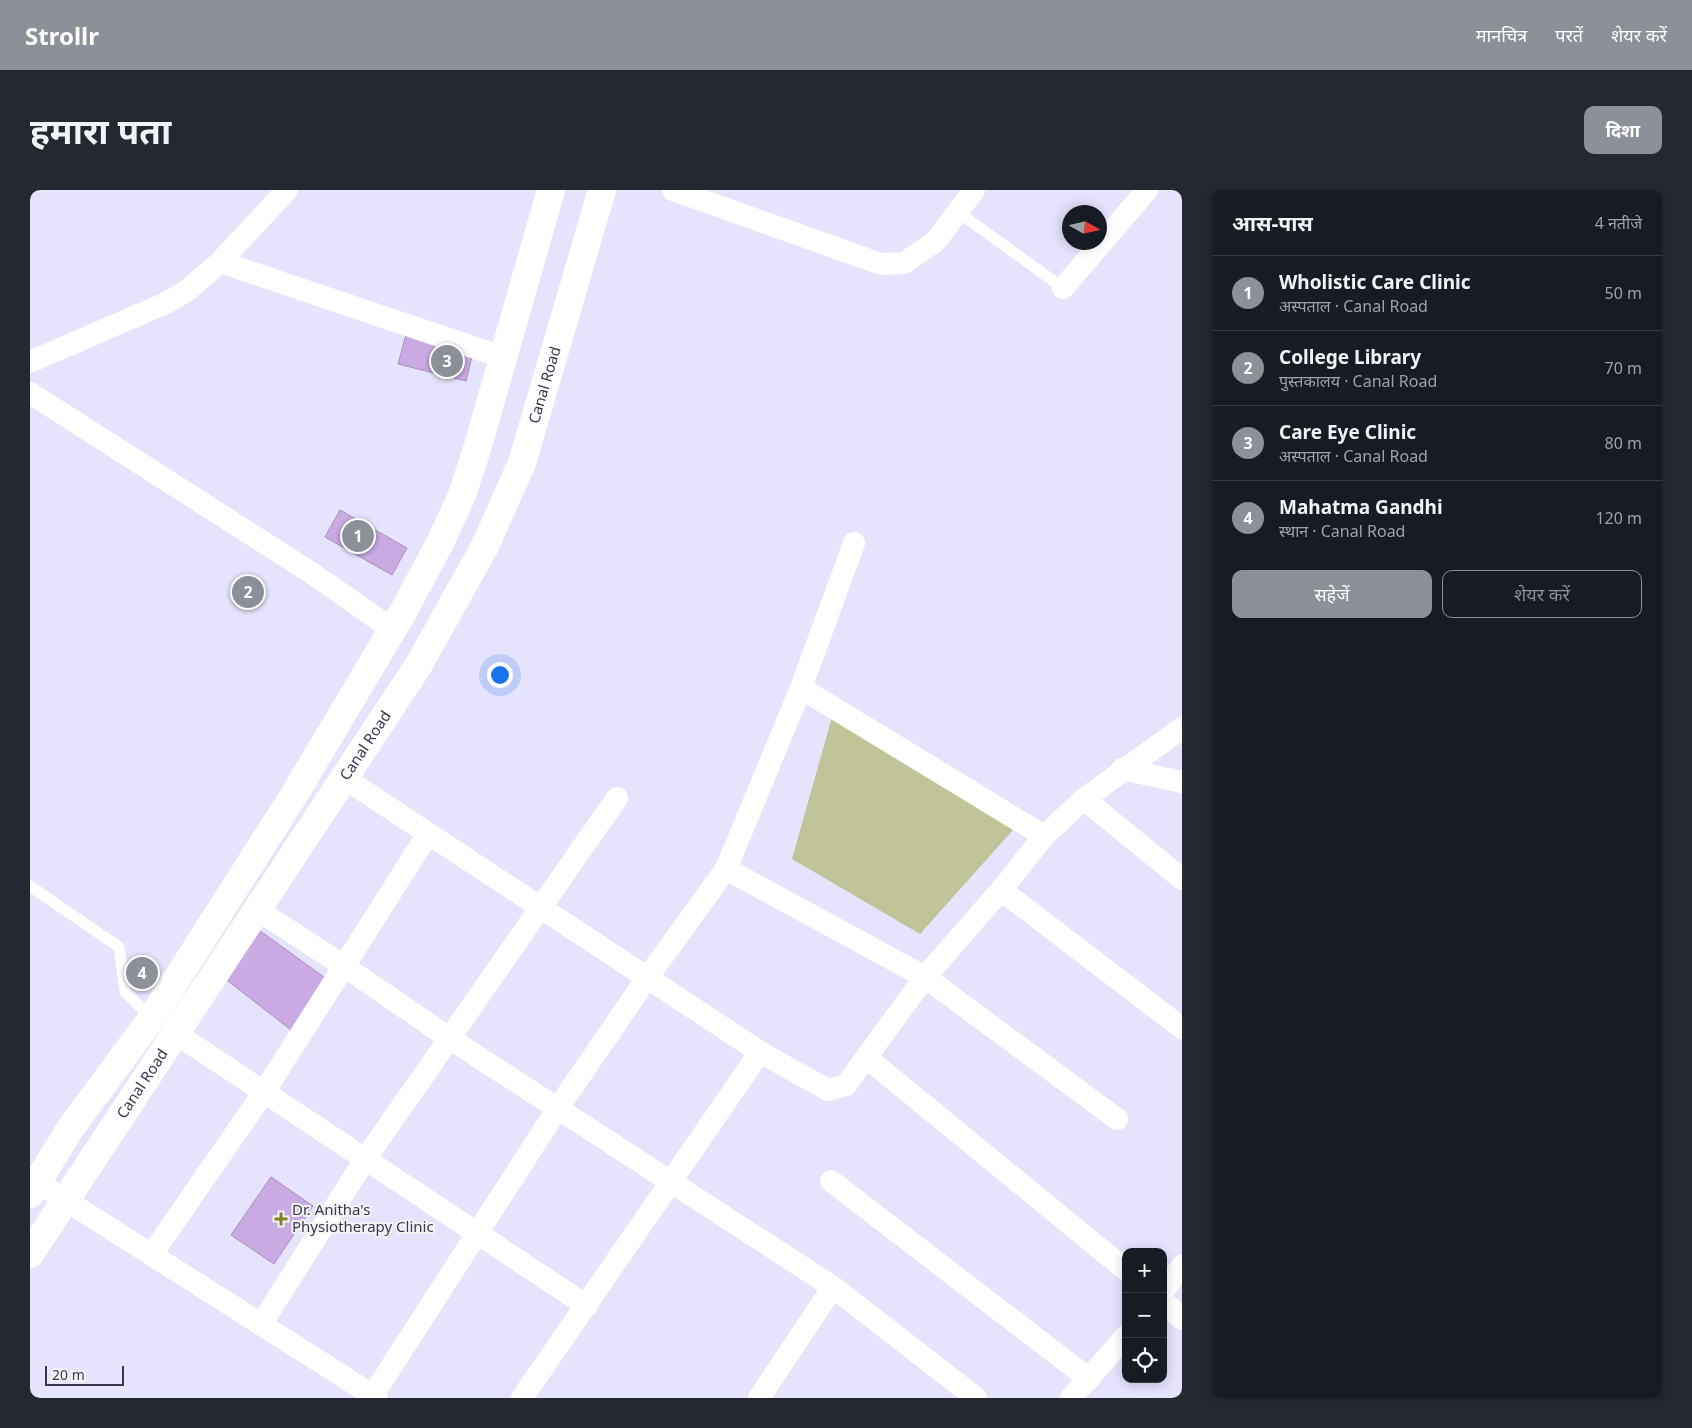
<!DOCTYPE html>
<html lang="hi">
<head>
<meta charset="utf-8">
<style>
  :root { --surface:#171b24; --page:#242831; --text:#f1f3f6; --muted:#9ea1a6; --line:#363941; --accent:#8c9099 }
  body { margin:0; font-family:"Noto Sans","Noto Sans Devanagari",sans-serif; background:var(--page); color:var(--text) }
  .controls { position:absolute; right:15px; bottom:15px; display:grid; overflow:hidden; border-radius:10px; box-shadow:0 2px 12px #0003 }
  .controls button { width:45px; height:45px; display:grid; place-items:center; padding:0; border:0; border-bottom:1px solid var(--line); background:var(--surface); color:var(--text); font:25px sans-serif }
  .compass { position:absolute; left:1032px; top:15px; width:45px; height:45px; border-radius:50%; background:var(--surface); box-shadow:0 2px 12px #0003; rotate:98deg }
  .scale { position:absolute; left:15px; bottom:12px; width:79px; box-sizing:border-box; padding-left:5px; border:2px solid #3a374f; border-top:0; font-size:14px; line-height:18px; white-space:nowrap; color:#3a374f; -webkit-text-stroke:4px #f4f4f4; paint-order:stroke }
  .you { position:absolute; left:469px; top:484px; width:18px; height:18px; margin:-12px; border:4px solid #fff; border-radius:50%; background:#1a73e8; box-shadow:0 0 0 8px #1a73e833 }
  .badge { display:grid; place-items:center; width:32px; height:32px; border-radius:50%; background:var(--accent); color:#fff; font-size:16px; font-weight:700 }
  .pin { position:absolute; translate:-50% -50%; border:2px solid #fff; box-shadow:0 1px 5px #0006 }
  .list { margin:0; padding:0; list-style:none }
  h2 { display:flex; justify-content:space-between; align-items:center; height:65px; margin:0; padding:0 20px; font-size:21px }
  h2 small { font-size:16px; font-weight:400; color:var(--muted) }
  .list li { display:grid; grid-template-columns:32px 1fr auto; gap:15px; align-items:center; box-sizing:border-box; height:75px; padding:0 20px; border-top:1px solid var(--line) }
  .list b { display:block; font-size:19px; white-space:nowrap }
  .list p { margin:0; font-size:16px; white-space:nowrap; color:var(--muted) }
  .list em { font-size:16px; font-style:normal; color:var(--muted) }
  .actions { display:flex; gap:10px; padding:15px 20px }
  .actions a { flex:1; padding:11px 0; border:1px solid var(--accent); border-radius:10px; text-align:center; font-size:18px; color:var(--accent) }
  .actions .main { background:var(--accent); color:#fff }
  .icon { flex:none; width:28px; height:28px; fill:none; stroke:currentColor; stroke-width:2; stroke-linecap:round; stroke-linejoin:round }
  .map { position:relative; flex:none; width:1152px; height:1208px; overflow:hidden; border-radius:10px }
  header { display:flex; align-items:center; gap:30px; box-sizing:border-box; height:70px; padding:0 25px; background:var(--accent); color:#fff }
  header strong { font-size:24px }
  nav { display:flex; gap:28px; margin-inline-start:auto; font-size:18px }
  .intro { display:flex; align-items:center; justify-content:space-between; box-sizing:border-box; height:120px; padding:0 30px }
  h1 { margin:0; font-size:35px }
  .button { padding:12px 22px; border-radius:10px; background:var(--accent); color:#fff; font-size:18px; font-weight:700 }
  main { display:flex; gap:30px; padding:0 30px }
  aside { flex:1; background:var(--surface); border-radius:10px; box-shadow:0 2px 12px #0003 }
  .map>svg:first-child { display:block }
  .green { fill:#c1c398 }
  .building { fill:#c9aae2; stroke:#ab8dc2 }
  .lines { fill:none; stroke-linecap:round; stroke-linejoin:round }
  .lane { stroke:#fff; stroke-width:11 }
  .street { stroke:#fff; stroke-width:22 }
  .secondary { stroke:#fff; stroke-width:28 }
  .poi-dot { fill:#808029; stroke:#f4f4f4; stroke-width:2 }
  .labels { text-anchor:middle; stroke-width:4; stroke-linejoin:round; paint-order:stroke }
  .street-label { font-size:15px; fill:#3a374f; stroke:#f4f4f4 }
  .poi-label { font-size:15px; fill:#3a374f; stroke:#f4f4f4; text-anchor:start }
</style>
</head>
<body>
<header>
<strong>Strollr</strong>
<nav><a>मानचित्र</a><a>परतें</a><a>शेयर करें</a></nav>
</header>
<div class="intro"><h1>हमारा पता</h1><a class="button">दिशा</a></div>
<main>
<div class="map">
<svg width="1152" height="1208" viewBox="0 0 1152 1208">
  <rect width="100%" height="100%" fill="#e6e4fd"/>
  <path class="green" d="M806 513 998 623 890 744 762 669Z"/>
  <g class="building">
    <path d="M377 141 444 159 436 191 368 174Z"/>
    <path d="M310 320 377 358 362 385 295 347Z"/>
    <path d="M222 735 298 790 261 840 189 784Z"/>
    <path d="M241 987 283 1016 244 1074 201 1045Z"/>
  </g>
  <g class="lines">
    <g class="lane">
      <path d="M928 22 1033 98"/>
      <path d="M0 696 89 757 95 802 122 828"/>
    </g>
    <g class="street">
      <path d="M643 0 851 74 874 73 906 51 944 0"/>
      <path d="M190 72 475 168"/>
      <path d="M1033 98 1117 0"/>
      <path d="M0 172 136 113 158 100 190 72 257 0"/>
      <path d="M0 203 280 382 362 439"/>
      <path d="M771 498 1014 646"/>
      <path d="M1092 579 1152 592"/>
      <path d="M314 588 730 862 798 900 816 895 895 787 971 700 1014 646 1054 609 1152 538"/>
      <path d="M1054 609 1152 689"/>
      <path d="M696 679 895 787 1087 929"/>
      <path d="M971 700 1152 838"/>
      <path d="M226 719 314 776 419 848 803 1097 946 1208"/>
      <path d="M145 843 557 1116"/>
      <path d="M837 868 1096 1080"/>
      <path d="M801 991 1059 1189"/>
      <path d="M7 992 347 1208"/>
      <path d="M122 1064 234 902 398 644"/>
      <path d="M1133 1101 1152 1076"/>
      <path d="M1133 1111 1152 1129"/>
      <path d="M232 1133 336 968 587 608"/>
      <path d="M343 1205 528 918 617 788 696 679 771 498 824 353"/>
      <path d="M492 1208 730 862"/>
      <path d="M729 1208 803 1097"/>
      <path d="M1041 1208 1096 1146"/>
    </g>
    <g class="secondary">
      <path d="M0 1004 40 939 122 828 264 605 373 422 411 351 432 305 447 259 521 0"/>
      <path id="s1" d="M0 1064 388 476 455 356 492 273 572 0"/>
    </g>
  </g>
  <path class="poi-dot" d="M248.5 1021.5h5v5h5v5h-5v5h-5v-5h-5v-5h5z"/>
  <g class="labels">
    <g class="street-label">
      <text dy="5" stroke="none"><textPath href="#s1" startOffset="1014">Canal Road</textPath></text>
      <text dy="5" stroke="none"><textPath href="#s1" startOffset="609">Canal Road</textPath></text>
      <text dy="5" stroke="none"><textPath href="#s1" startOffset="204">Canal Road</textPath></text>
    </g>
    <g class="poi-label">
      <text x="262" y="1025">Dr. Anitha's<tspan x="262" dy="17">Physiotherapy Clinic</tspan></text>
    </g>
  </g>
</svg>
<div class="controls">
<button>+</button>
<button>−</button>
<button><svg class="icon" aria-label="locate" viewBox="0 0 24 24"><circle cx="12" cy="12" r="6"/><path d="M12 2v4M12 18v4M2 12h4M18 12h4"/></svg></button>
</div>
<svg class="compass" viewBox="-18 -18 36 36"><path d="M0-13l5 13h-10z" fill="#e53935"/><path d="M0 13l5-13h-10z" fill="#9ea1a6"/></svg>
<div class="scale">20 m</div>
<div class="you"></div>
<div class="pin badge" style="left:328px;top:346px">1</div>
<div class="pin badge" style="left:218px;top:402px">2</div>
<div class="pin badge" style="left:417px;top:171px">3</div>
<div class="pin badge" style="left:112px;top:783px">4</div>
</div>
<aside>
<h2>आस-पास<small>4 नतीजे</small></h2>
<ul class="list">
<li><span class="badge">1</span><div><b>Wholistic Care Clinic</b><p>अस्पताल · Canal Road</p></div><em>50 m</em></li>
<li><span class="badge">2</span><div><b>College Library</b><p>पुस्तकालय · Canal Road</p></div><em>70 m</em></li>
<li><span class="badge">3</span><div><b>Care Eye Clinic</b><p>अस्पताल · Canal Road</p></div><em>80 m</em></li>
<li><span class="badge">4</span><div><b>Mahatma Gandhi</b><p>स्थान · Canal Road</p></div><em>120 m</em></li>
</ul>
<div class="actions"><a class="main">सहेजें</a><a>शेयर करें</a></div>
</aside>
</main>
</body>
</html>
